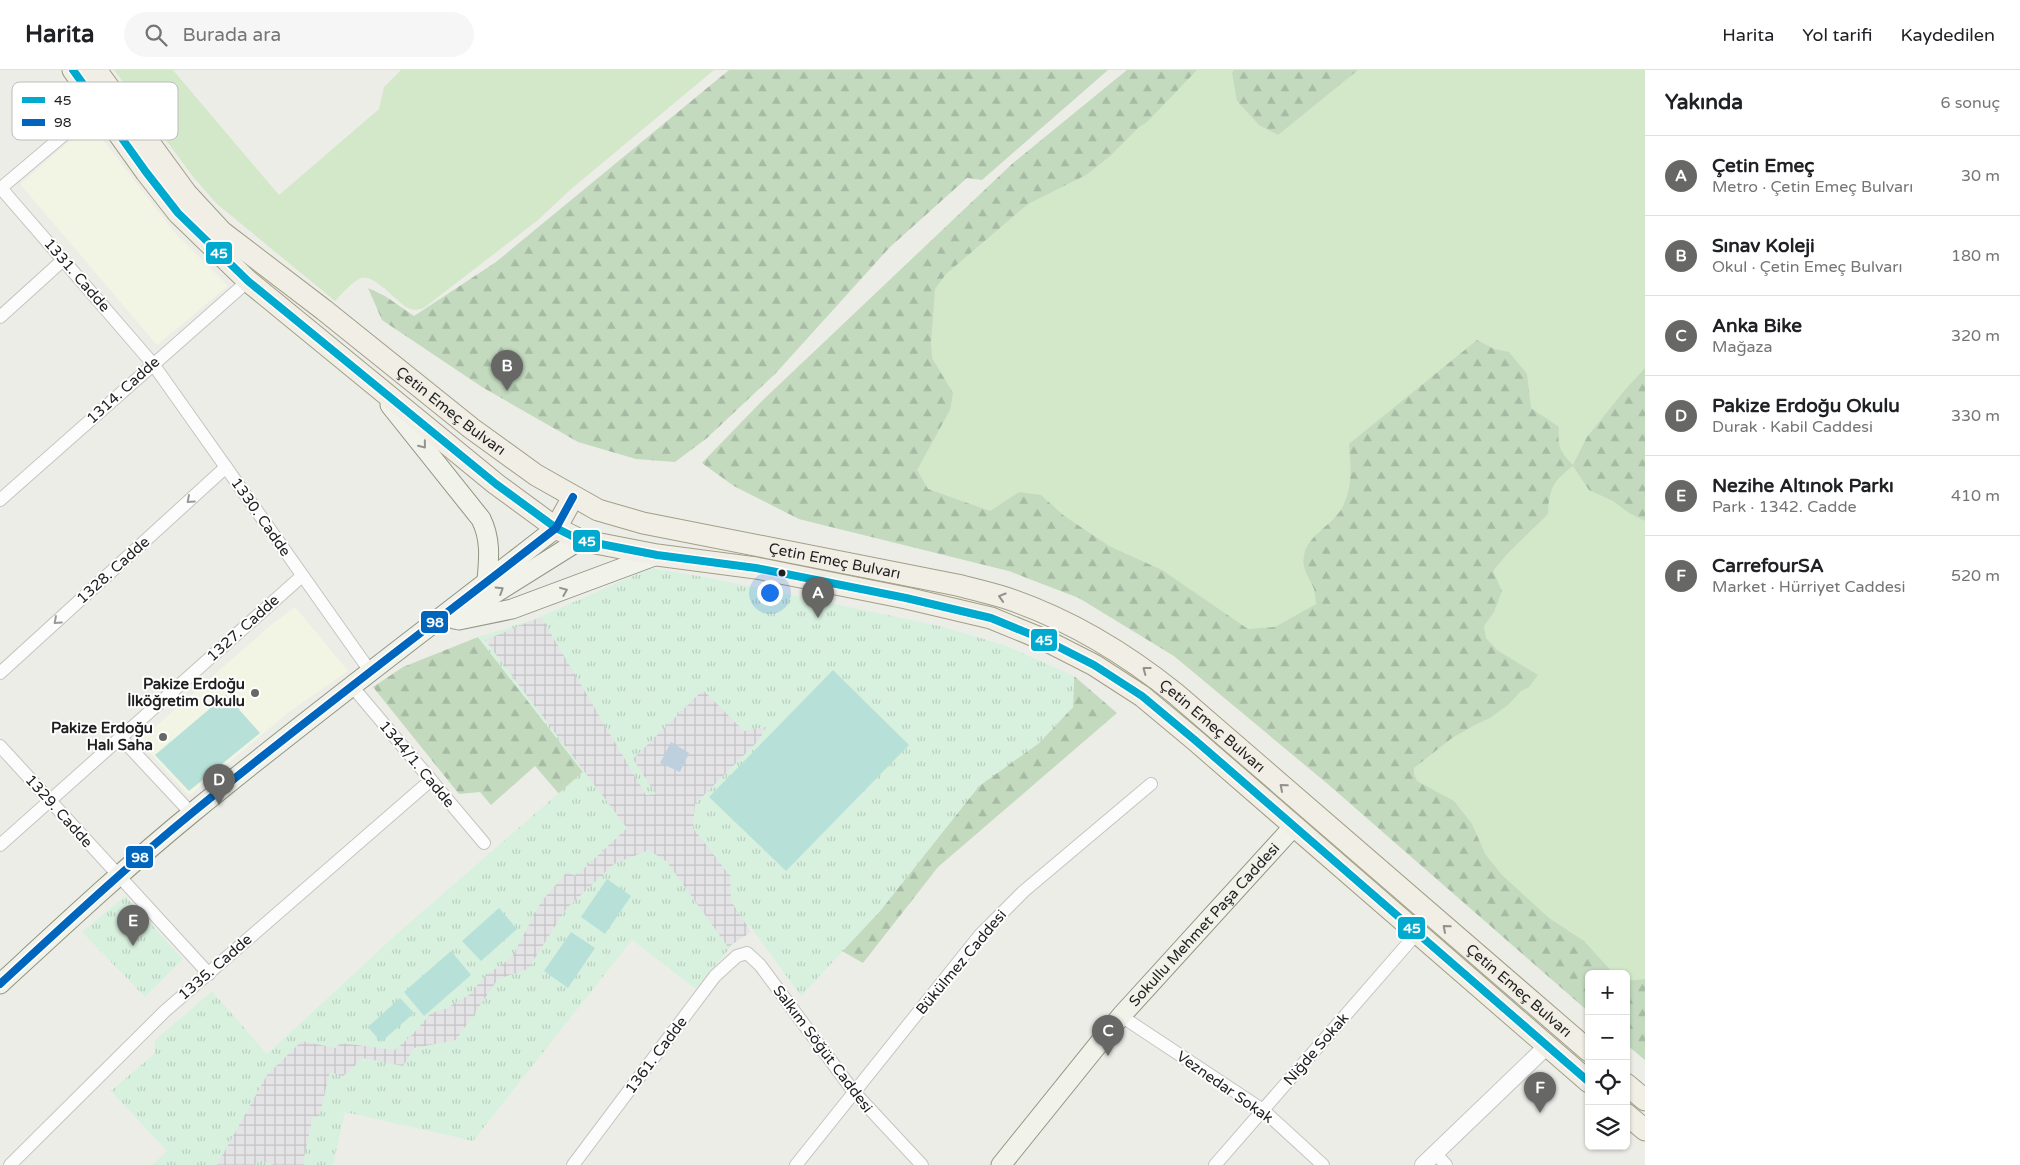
<!DOCTYPE html>
<html lang="tr">
<head>
<meta charset="utf-8">
<style>
  :root { --surface:#fff; --page:#f6f6f6; --text:#202124; --muted:#757577; --line:#e0e0e0; --accent:#676765 }
  body { margin:0; font-family:"Varela Round",sans-serif; background:var(--page); color:var(--text) }
  .controls { position:absolute; right:15px; bottom:15px; display:grid; overflow:hidden; border-radius:8px; box-shadow:0 1px 4px #0004 }
  .controls button { width:45px; height:45px; display:grid; place-items:center; padding:0; border:0; border-bottom:1px solid var(--line); background:var(--surface); color:var(--text); font:25px sans-serif }
  .you { position:absolute; left:769px; top:522px; width:18px; height:18px; margin:-12px; border:4px solid #fff; border-radius:50%; background:#1a73e8; box-shadow:0 0 0 8px #1a73e833 }
  .badge { display:grid; place-items:center; width:32px; height:32px; border-radius:50%; background:var(--accent); color:#fff; font-size:16px; font-weight:700 }
  .pin { position:absolute; translate:-50% -41px; filter:drop-shadow(0 1px 2px #0008) }
  .pin::after { content:''; position:absolute; top:26px; width:18px; height:15px; background:inherit; clip-path:polygon(0 0,100% 0,50% 100%) }
  .list { margin:0; padding:0; list-style:none }
  h2 { display:flex; justify-content:space-between; align-items:center; height:65px; margin:0; padding:0 20px; font-size:21px }
  h2 small { font-size:16px; font-weight:400; color:var(--muted) }
  .list li { display:grid; grid-template-columns:32px 1fr auto; gap:15px; align-items:center; box-sizing:border-box; height:80px; padding:0 20px; border-top:1px solid var(--line) }
  .list b { display:block; font-size:19px; white-space:nowrap }
  .list p { margin:0; font-size:16px; white-space:nowrap; color:var(--muted) }
  .list em { font-size:16px; font-style:normal; color:var(--muted) }
  .icon { flex:none; width:28px; height:28px; fill:none; stroke:currentColor; stroke-width:2; stroke-linecap:round; stroke-linejoin:round }
  .map { position:relative; flex:none; width:1645px; height:1095px; overflow:hidden }
  header { display:flex; align-items:center; gap:30px; box-sizing:border-box; height:70px; padding:0 25px; background:var(--surface); border-bottom:1px solid var(--line) }
  header strong { font-size:24px }
  nav { display:flex; gap:28px; margin-inline-start:auto; font-size:18px }
  .search { width:350px; height:45px; background:var(--page); display:flex; align-items:center; gap:12px; box-sizing:border-box; padding:0 18px; border-radius:28px; color:var(--muted); font-size:19px }
  main { display:flex }
  aside { flex:1; background:var(--surface) }
  .map>svg:first-child { display:block }
  .education { fill:#f2f5e4 }
  .grass { fill:#d3e8c9 }
  .forest { fill:url(#forest-firs) }
  .park { fill:url(#park-tufts) }
  .pitch { fill:#b7e1d8 }
  .plaza { fill:url(#plaza-grid) }
  .water { fill:#bed0dd }
  .lines { fill:none; stroke-linecap:round; stroke-linejoin:round }
  .minor-casing { stroke:#c4c4c2; stroke-width:14 }
  .tertiary-casing { stroke:#c4c4c2; stroke-width:18 }
  .secondary-casing { stroke:#909682; stroke-width:21 }
  .primary-casing { stroke:#a19f86; stroke-width:23 }
  .minor { stroke:#fcfcfc; stroke-width:12 }
  .tertiary { stroke:#fcfcfc; stroke-width:16 }
  .secondary { stroke:#f1f3eb; stroke-width:19 }
  .primary { stroke:#f0eee5; stroke-width:21 }
  .bus-1-casing { stroke:#fff; stroke-width:11 }
  .bus-2-casing { stroke:#fff; stroke-width:11 }
  .bus-1 { stroke:#00a9ce; stroke-width:8 }
  .bus-2 { stroke:#0065bd; stroke-width:8 }
  .oneway { stroke:#92948f }
  .oneway2 { stroke:#999 }
  .oneway3 { stroke:#92918c }
  .bus-dot { fill:#1f1f1f; stroke:#fff; stroke-width:2 }
  .poi-dot { fill:#676765; stroke:#fff; stroke-width:2 }
  .labels { text-anchor:middle; stroke-width:4; stroke-linejoin:round; paint-order:stroke }
  .street-label { font-size:15px; fill:#1f1f1f; stroke:#fff }
  .poi-label { font-size:15px; font-weight:bold; fill:#1f1f1f; stroke:#fff; text-anchor:end }
  .key { fill:#fff; stroke:#bcbcbc; stroke-width:1 }
  .key-label { font-size:14px; fill:#1f1f1f }
  .line-badge { stroke:#fff; stroke-width:2 }
  .badge-label { font-size:14px; text-anchor:middle; font-weight:bold; fill:#fff }
</style>
</head>
<body>
<header>
<strong>Harita</strong>
<div class="search"><svg class="icon" aria-label="search" viewBox="0 0 24 24"><circle cx="10" cy="10" r="6"/><path d="M15 15l6 6"/></svg>Burada ara</div>
<nav><a>Harita</a><a>Yol tarifi</a><a>Kaydedilen</a></nav>
</header>
<main>
<div class="map">
<svg width="1645" height="1095" viewBox="0 0 1645 1095">
  <defs>
    <pattern id="forest-firs" width="22" height="20" patternUnits="userSpaceOnUse" patternTransform="scale(1.25)"><rect width="22" height="20" fill="#c3dabf"/><path d="M5 1l3.5 6h-7zM16 11l3.5 6h-7z" fill="#a7bba4"/></pattern>
    <pattern id="park-tufts" width="24" height="20" patternUnits="userSpaceOnUse" patternTransform="scale(1.25)"><rect width="24" height="20" fill="#d8f1de"/><path d="M3 7l-1-3M5 7V3M7 7l1-3M15 17l-1-3M17 17v-4M19 17l1-3" fill="none" stroke="#b9cebe"/></pattern>
    <pattern id="plaza-grid" width="8" height="8" patternUnits="userSpaceOnUse" patternTransform="scale(1.25)"><rect width="8" height="8" fill="#e4e3e6"/><path d="M0 4h8M4 0v8" fill="none" stroke="#c3c2c5"/></pattern>
  </defs>
  <rect width="100%" height="100%" fill="#edede8"/>
  <g class="education">
    <path d="M90 53 175 163 228 216 157 275 20 114Z"/>
    <path d="M295 537 348 601 290 641 189 726 139 671 271 555Z"/>
  </g>
  <g class="grass">
    <path d="M114 0H173L279 125 379 39 384 17 401 0H714L570 120 538 150 424 238C418 240 413 241 408 238 396 232 373 201 359 209 350 214 342 224 335 231L217 134 194 108Z"/>
    <path d="M1127 0H1645V990L1626 974V904H1589V942L1329 715 1174 586 1079 528 1009 501 799 449 734 416 702 393 761 332 1012 94Z"/>
  </g>
  <g class="forest">
    <path d="M729 0H1108L982 110 967 108 890 177 776 303 707 368 675 392 636 389 578 372 482 317 382 250 368 218 385 226 414 246 496 192Z"/>
    <path d="M1127 0H1197L1147 52 1138 58 1109 87 1086 105 1028 134 946 204 935 219 931 272 932 288 953 323 950 340 917 400 928 419 990 441 1019 422 1041 425 1063 445 1109 476 1162 500 1248 559 1275 557 1316 534C1316 530 1315 524 1314 519 1310 508 1301 499 1304 486 1307 465 1332 456 1342 438 1353 418 1351 397 1349 374L1477 270 1494 279 1509 282 1527 304 1531 338 1559 357C1557 376 1560 382 1573 395L1587 367 1624 321 1645 298V451L1629 443 1613 431 1589 420 1573 396C1553 411 1549 419 1548 444L1508 483 1493 501 1502 521 1494 542 1484 556 1486 568 1497 580 1538 605 1529 617 1521 621 1508 635 1490 648 1475 655 1452 668 1414 698V704L1417 711 1454 731 1472 754 1485 784 1502 805 1549 848 1584 871 1614 904H1589V942L1329 715 1174 586 1079 528 1009 501 799 449 734 416 702 393 761 332 1012 94Z"/>
    <path d="M1234 0H1358L1278 65 1259 55 1237 31 1232 3Z"/>
    <path d="M478 567 583 702 560 725 535 696 491 735 480 722 459 724 373 617 403 597Z"/>
    <path d="M1074 606 1117 643 938 797 863 893 842 881 880 841 979 716 1039 673 1073 637Z"/>
    <path d="M1645 909V990L1626 974V911Z"/>
  </g>
  <g class="park">
    <path d="M651 498 710 508 940 556 1007 576 1074 606 1073 636 1039 673 979 716 880 841 801 926 749 855 696 919 632 870 473 1071 345 1042 333 1095H152L167 1081 111 1021 155 983V970L212 921 267 984 400 861 583 702 478 567 535 549Z"/>
    <path d="M125 826 183 889 145 927 82 862Z"/>
  </g>
  <g class="pitch">
    <path d="M833 600 909 675 786 801 709 727Z"/>
    <path d="M226 625 260 663 189 721 155 685Z"/>
    <path d="M607 809 631 826 605 864 581 847Z"/>
    <path d="M499 838 517 859 481 891 462 871Z"/>
    <path d="M571 862 595 878 568 918 544 901Z"/>
    <path d="M451 881 471 905 424 946 404 922Z"/>
    <path d="M400 928 414 943 381 972 368 957Z"/>
  </g>
  <path class="plaza" d="M541 547 646 725 656 724 633 689 703 620 744 661 766 657 759 670 695 734 693 758 730 806 731 831 751 862 728 877 667 792 649 780 614 794 566 839 528 899 498 909 456 970 414 978 403 996 363 988 343 1006 330 1002 319 1047 313 1046 304 1087V1095H273L259 1090 255 1095H217L267 1005 302 971 335 978 341 973 395 980 412 965 431 943 445 939 469 925 484 907 512 887 541 832 567 802 576 806 627 758 485 570Z"/>
  <path class="water" d="M671 672 689 683 680 702 660 693Z"/>
  <g class="lines">
    <g class="minor-casing">
      <g id="minor">
        <path d="M0 117 153 294 370 601"/>
        <path d="M1 118 98 36"/>
        <path d="M0 247 63 190"/>
        <path d="M0 430 248 211"/>
        <path d="M0 603 226 397"/>
        <path d="M351 615 484 773"/>
        <path d="M120 667 191 743"/>
        <path d="M0 676 209 904"/>
        <path d="M0 775 302 506"/>
        <path d="M1121 946 1263 1040 1323 1095"/>
        <path d="M1436 1084 1446 1095"/>
        <path d="M10 1095 165 941 431 710"/>
        <path d="M573 1095 715 906 737 886 747 883 760 895 854 1022 922 1095"/>
        <path d="M796 1095 980 865 1024 821 1151 714"/>
        <path d="M1215 1095 1417 863"/>
      </g>
    </g>
    <g class="tertiary-casing">
      <path id="tertiary" d="M1423 1095 1547 976"/>
    </g>
    <g class="secondary-casing">
      <g id="secondary">
        <path d="M390 335 481 449C491 469 489 488 487 510"/>
        <path d="M454 549 580 470"/>
        <path d="M459 550 512 539 657 485"/>
        <path d="M0 914C63 856 126 797 192 743 311 645 435 553 556 458"/>
        <path id="s1" d="M1001 1095 1121 946 1294 756"/>
      </g>
    </g>
    <g class="primary-casing">
      <g id="primary">
        <path d="M73 0 146 102 178 143 248 211 496 414 556 458 580 470 657 485 756 498 906 528 991 548 1047 571 1094 595 1142 626 1196 671 1589 1012"/>
        <path id="s2" d="M96 0 186 123 222 162 324 240 471 358 536 405 598 440 643 453 957 515C973 519 990 523 1006 528 1069 549 1125 583 1176 624L1589 981"/>
        <path d="M556 458 573 427"/>
        <path d="M1626 1014 1645 1030"/>
        <path d="M1626 1044 1645 1060"/>
      </g>
    </g>
    <use href="#minor" class="minor"/>
    <use href="#tertiary" class="tertiary"/>
    <use href="#secondary" class="secondary"/>
    <use href="#primary" class="primary"/>
    <g class="bus-1-casing">
      <path id="bus-1" d="M73 0 146 102 178 143 248 211 496 414 556 458 580 470 657 485 756 498 906 528 991 548 1047 571 1094 595 1142 626 1196 671 1589 1012"/>
    </g>
    <g class="bus-2-casing">
      <path id="bus-2" d="M0 914C63 856 126 797 192 743 311 645 435 553 556 458L573 427"/>
    </g>
    <use href="#bus-1" class="bus-1"/>
    <use href="#bus-2" class="bus-2"/>
  </g>
  <defs><path id="oneway-chevron" d="M-2-3.5L2.5 0L-2 3.5" fill="none" stroke-width="1.6" stroke-linecap="round" stroke-linejoin="round" transform="scale(1.25)"/></defs>
  <g class="oneway">
    <use href="#oneway-chevron" transform="translate(423 375) rotate(51)"/>
    <use href="#oneway-chevron" transform="translate(500 520) rotate(-32)"/>
    <use href="#oneway-chevron" transform="translate(564 521) rotate(-22)"/>
  </g>
  <g class="oneway2">
    <use href="#oneway-chevron" transform="translate(190 430) rotate(138)"/>
    <use href="#oneway-chevron" transform="translate(57 551) rotate(138)"/>
  </g>
  <g class="oneway3">
    <use href="#oneway-chevron" transform="translate(1002 527) rotate(-163)"/>
    <use href="#oneway-chevron" transform="translate(1146 600) rotate(-143)"/>
    <use href="#oneway-chevron" transform="translate(1283 717) rotate(-139)"/>
    <use href="#oneway-chevron" transform="translate(1446 858) rotate(-139)"/>
  </g>
  <circle class="bus-dot" cx="782" cy="503" r="4.5"/>
  <g class="poi-dot">
    <circle cx="255" cy="623" r="5"/>
    <circle cx="163" cy="667" r="5"/>
  </g>
  <g class="labels">
    <g class="street-label">
      <text transform="translate(77 205) rotate(49)" y="5">1331. Cadde</text>
      <text transform="translate(123 320) rotate(-42)" y="5">1314. Cadde</text>
      <text dy="5" stroke="none"><textPath href="#s2" startOffset="496">Çetin Emeç Bulvarı</textPath></text>
      <text transform="translate(261 447) rotate(55)" y="5">1330. Cadde</text>
      <text dy="5" stroke="none"><textPath href="#s2" startOffset="916">Çetin Emeç Bulvarı</textPath></text>
      <text transform="translate(113 500) rotate(-42)" y="5">1328. Cadde</text>
      <text transform="translate(243 558) rotate(-42)" y="5">1327. Cadde</text>
      <text dy="5" stroke="none"><textPath href="#s2" startOffset="1336">Çetin Emeç Bulvarı</textPath></text>
      <text transform="translate(417 694) rotate(50)" y="5">1344/1. Cadde</text>
      <text transform="translate(59 741) rotate(48)" y="5">1329. Cadde</text>
      <text dy="5" stroke="none"><textPath href="#s1" startOffset="315">Sokullu Mehmet Paşa Caddesi</textPath></text>
      <text transform="translate(961 892) rotate(-50)" y="5">Bükülmez Caddesi</text>
      <text transform="translate(215 897) rotate(-41)" y="5">1335. Cadde</text>
      <text dy="5" stroke="none"><textPath href="#s2" startOffset="1741">Çetin Emeç Bulvarı</textPath></text>
      <text transform="translate(823 979) rotate(53)" y="5">Salkım Söğüt Caddesi</text>
      <text transform="translate(1316 979) rotate(-49)" y="5">Niğde Sokak</text>
      <text transform="translate(656 985) rotate(-53)" y="5">1361. Cadde</text>
      <text transform="translate(1225 1017) rotate(35)" y="5">Veznedar Sokak</text>
    </g>
    <g class="poi-label">
      <text x="245" y="619">Pakize Erdoğu<tspan x="245" dy="17">İlköğretim Okulu</tspan></text>
      <text x="153" y="663">Pakize Erdoğu<tspan x="153" dy="17">Halı Saha</tspan></text>
    </g>
  </g>
  <rect x="12" y="12" width="166" height="58" rx="8" class="key"/>
  <rect x="22" y="27" width="23" height="6" fill="#00a9ce"/>
  <rect x="22" y="49" width="23" height="7" fill="#0065bd"/>
  <g class="key-label">
    <text x="54" y="35">45</text>
    <text x="54" y="57">98</text>
  </g>
  <g class="line-badge">
    <rect x="205" y="171" width="28" height="24" rx="5" fill="#00a9ce"/>
    <rect x="572" y="459" width="29" height="24" rx="5" fill="#00a9ce"/>
    <rect x="420" y="540" width="29" height="24" rx="5" fill="#0065bd"/>
    <rect x="1030" y="558" width="28" height="24" rx="5" fill="#00a9ce"/>
    <rect x="125" y="775" width="29" height="24" rx="5" fill="#0065bd"/>
    <rect x="1397" y="846" width="29" height="24" rx="5" fill="#00a9ce"/>
  </g>
  <g class="badge-label">
    <text x="219" y="188">45</text>
    <text x="587" y="476">45</text>
    <text x="435" y="557">98</text>
    <text x="1044" y="575">45</text>
    <text x="140" y="792">98</text>
    <text x="1412" y="863">45</text>
  </g>
</svg>
<div class="controls">
<button>+</button>
<button>−</button>
<button><svg class="icon" aria-label="locate" viewBox="0 0 24 24"><circle cx="12" cy="12" r="6"/><path d="M12 2v4M12 18v4M2 12h4M18 12h4"/></svg></button>
<button><svg class="icon" aria-label="layers" viewBox="0 0 24 24"><path d="M12 4l9 5-9 5-9-5zM3 14l9 5 9-5"/></svg></button>
</div>
<div class="you"></div>
<div class="pin badge" style="left:818px;top:548px">A</div>
<div class="pin badge" style="left:507px;top:321px">B</div>
<div class="pin badge" style="left:1108px;top:986px">C</div>
<div class="pin badge" style="left:219px;top:735px">D</div>
<div class="pin badge" style="left:133px;top:876px">E</div>
<div class="pin badge" style="left:1540px;top:1043px">F</div>
</div>
<aside>
<h2>Yakında<small>6 sonuç</small></h2>
<ul class="list">
<li><span class="badge">A</span><div><b>Çetin Emeç</b><p>Metro · Çetin Emeç Bulvarı</p></div><em>30 m</em></li>
<li><span class="badge">B</span><div><b>Sınav Koleji</b><p>Okul · Çetin Emeç Bulvarı</p></div><em>180 m</em></li>
<li><span class="badge">C</span><div><b>Anka Bike</b><p>Mağaza</p></div><em>320 m</em></li>
<li><span class="badge">D</span><div><b>Pakize Erdoğu Okulu</b><p>Durak · Kabil Caddesi</p></div><em>330 m</em></li>
<li><span class="badge">E</span><div><b>Nezihe Altınok Parkı</b><p>Park · 1342. Cadde</p></div><em>410 m</em></li>
<li><span class="badge">F</span><div><b>CarrefourSA</b><p>Market · Hürriyet Caddesi</p></div><em>520 m</em></li>
</ul>
</aside>
</main>
</body>
</html>
